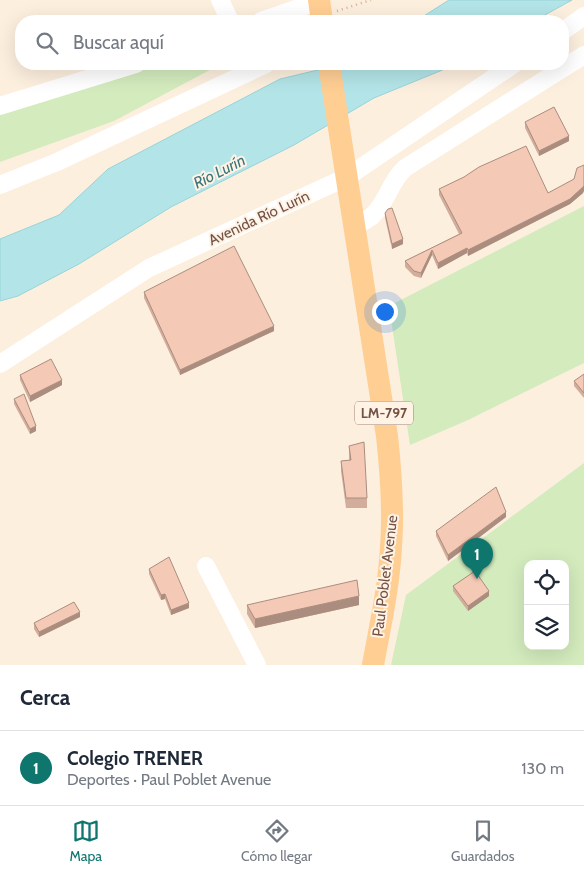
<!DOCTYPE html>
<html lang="es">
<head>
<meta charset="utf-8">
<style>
  :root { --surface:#fff; --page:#f2f2f3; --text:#1f2937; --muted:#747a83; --line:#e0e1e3; --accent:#0f766e }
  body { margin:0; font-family:Cabin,sans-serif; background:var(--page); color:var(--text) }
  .controls { position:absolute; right:15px; bottom:15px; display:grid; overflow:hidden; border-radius:10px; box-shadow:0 5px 20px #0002 }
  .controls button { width:45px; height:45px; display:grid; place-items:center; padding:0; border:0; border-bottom:1px solid var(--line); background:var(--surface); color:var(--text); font:25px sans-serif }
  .you { position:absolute; left:384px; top:311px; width:18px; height:18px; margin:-12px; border:4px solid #fff; border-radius:50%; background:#1a73e8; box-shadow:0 0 0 8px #1a73e833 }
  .badge { display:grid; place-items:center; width:32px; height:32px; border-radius:50%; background:var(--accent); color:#fff; font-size:16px; font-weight:700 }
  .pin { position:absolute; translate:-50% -41px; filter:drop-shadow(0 1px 2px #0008) }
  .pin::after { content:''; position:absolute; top:26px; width:18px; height:15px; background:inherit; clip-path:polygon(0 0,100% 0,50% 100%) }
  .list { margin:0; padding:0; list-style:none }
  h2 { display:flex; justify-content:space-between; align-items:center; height:65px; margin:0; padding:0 20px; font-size:21px }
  h2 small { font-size:16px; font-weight:400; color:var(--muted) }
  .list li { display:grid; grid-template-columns:32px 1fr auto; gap:15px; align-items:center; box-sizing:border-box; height:75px; padding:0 20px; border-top:1px solid var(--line) }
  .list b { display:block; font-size:19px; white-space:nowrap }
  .list p { margin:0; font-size:16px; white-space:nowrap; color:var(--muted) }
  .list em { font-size:16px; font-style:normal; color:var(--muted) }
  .icon { flex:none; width:28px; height:28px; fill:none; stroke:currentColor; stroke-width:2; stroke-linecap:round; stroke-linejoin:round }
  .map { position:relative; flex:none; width:584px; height:665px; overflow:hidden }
  .search { position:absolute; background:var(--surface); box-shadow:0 5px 20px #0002; left:15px; right:15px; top:15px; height:55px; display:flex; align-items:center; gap:12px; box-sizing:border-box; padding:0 18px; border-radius:20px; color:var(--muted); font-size:19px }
  .sheet { height:140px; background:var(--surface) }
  nav { display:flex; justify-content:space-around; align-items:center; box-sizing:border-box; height:70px; border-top:1px solid var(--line); background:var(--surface); font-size:14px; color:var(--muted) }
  nav a { display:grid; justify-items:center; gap:2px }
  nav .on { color:var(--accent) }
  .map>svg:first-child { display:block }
  .green { fill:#d3ebbd; fill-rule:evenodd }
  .water { fill:#b3e4e7; stroke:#98d4d9 }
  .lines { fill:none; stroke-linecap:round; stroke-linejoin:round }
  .path { stroke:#d8ac98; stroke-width:2.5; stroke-dasharray:1 4; stroke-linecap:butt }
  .minor { stroke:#fff; stroke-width:18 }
  .major { stroke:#ffce93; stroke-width:22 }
  .wall { fill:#d2ad9c }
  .shaded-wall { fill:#ab8d7f }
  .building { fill:#f4c9b5; stroke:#ab8d7f }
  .labels { text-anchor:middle; stroke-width:4; stroke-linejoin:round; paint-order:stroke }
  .shield { fill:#fff3e5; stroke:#9e8276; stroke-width:1 }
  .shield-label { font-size:14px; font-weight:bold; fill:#745246 }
  .street-label { font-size:15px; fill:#745246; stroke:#fff3e5 }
  .water-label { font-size:16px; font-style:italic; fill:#39767b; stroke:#fff3e5 }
</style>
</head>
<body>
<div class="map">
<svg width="584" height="665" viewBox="0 0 584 665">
  <rect width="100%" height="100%" fill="#fdefde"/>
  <g class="green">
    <path d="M160 64H221L114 121 0 162V113Z"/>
    <path d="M584 206V363L468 420 410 445 389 306Z"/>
    <path d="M584 463V665H391L406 595ZM528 564H565V646H528Z"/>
  </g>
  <g class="water">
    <path d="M449 0H572L534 21H416Z"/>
    <path d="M343 64H457L374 98 294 145 171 207 79 264 18 296 0 301V239L59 215 108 169 280 79Z"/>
  </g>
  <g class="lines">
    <path class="path" d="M337 11 371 0"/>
    <g class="minor">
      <path d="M220 0 230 21"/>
      <path d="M261 21 319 1"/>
      <path d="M563 31 584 16"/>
      <path d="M0 106 136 64"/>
      <path d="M0 185 57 162 266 64"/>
      <path d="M355 227C360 223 367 220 372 216 387 203 390 181 405 168L584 55"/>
      <path d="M0 364 149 268 347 177 514 64"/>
      <path d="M206 566 257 665"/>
    </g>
    <g class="major">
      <path d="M319 0 322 21"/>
      <path d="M329 64 387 436C391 473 394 509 391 547 389 587 380 626 373 665"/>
    </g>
  </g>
  <g class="wall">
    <path d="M525 122 569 141 539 156 525 128Z"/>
    <path d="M439 189 548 193H583L570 204 468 256 467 253 438 269 432 255 421 278 414 276 405 267V261L459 234 439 195Z"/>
    <path d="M385 213 403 244 392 249 385 218Z"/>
    <path d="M144 292 274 331 180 375 144 298Z"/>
    <path d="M584 374V398L574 386V381Z"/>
    <path d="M20 375 62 385 30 402 20 380Z"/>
    <path d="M14 399 36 431 30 434 14 404Z"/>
    <path d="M349 446 367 498V508H346L341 471V461L349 460Z"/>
    <path d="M506 517 448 561 436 536V531Z"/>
    <path d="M149 569 189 608 171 615 165 599 161 600 149 574Z"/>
    <path d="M453 586 489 596 468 611 453 591Z"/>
    <path d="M247 605H359L255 628 247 614Z"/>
    <path d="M80 617 39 637 34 629V623Z"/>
  </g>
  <g class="shaded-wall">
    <path d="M569 136V141L539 156V151Z"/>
    <path d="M584 186V191L583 193 570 204 468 256V250Z"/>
    <path d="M403 239V244L392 249V244Z"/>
    <path d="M467 248V253L438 269V263Z"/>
    <path d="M432 250V255L421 278V273Z"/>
    <path d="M274 326V331L180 375V370Z"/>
    <path d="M62 380V385L30 402V396Z"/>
    <path d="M36 426V431L30 434V429Z"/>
    <path d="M506 512V517L448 561V555Z"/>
    <path d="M489 591V596L468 611V606Z"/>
    <path d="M165 594V599L161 600V595Z"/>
    <path d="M359 596V605L255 628V619Z"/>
    <path d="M189 603V608L171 615V610Z"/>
    <path d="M80 612V617L39 637V632Z"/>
  </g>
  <g class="building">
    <path d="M554 107 569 136 539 151 525 122Z"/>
    <path d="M526 146 548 193 574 179 577 168 584 165V186L570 199 468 250 467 248 438 263 432 250 421 273 414 271 405 261 462 233 439 189 464 177 479 167Z"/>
    <path d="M392 208 403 239 392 244 385 213 388 209Z"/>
    <path d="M234 246 274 326 180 370 144 292Z"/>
    <path d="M51 359 62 380 30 396 20 375Z"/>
    <path d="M584 374V393L574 381Z"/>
    <path d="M24 394 36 426 30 429 14 399Z"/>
    <path d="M364 442 367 498H346L341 461 351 460 349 446Z"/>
    <path d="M496 487 506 512 448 555 436 531Z"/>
    <path d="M169 557 189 603 171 610 165 594 161 595 149 569Z"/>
    <path d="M475 571 489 591 468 606 453 586Z"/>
    <path d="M357 580 359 596 255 619 247 605Z"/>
    <path d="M74 602 80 612 39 632 34 623Z"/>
  </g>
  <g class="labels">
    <rect class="shield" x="355" y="401.5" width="58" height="23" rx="4"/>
    <g class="shield-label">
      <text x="384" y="418">LM-797</text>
    </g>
    <g class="street-label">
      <text transform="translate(259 218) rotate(-25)" y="5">Avenida Río Lurín</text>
      <text transform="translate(385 576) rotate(-83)" y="5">Paul Poblet Avenue</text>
    </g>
    <g class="water-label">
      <text transform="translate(219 171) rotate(-27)" y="6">Río Lurín</text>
    </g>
  </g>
</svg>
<div class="controls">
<button><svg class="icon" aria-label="locate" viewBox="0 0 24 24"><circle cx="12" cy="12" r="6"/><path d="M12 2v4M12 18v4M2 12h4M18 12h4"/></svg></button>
<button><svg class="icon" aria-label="layers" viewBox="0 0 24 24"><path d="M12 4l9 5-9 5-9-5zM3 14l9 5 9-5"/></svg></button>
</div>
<div class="you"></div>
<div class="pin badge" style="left:477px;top:579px">1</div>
<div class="search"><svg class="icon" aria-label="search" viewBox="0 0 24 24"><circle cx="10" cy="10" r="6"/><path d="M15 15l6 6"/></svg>Buscar aquí</div>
</div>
<section class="sheet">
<h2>Cerca<small></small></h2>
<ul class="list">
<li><span class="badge">1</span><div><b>Colegio TRENER</b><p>Deportes · Paul Poblet Avenue</p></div><em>130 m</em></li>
</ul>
</section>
<nav>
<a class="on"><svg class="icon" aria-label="map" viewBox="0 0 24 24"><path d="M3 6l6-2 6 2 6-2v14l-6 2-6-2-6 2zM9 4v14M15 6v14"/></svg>Mapa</a>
<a><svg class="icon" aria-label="directions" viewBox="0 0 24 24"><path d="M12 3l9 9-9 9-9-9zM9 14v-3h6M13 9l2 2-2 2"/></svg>Cómo llegar</a>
<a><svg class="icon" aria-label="saved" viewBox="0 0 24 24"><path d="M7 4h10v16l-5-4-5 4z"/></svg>Guardados</a>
</nav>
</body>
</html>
